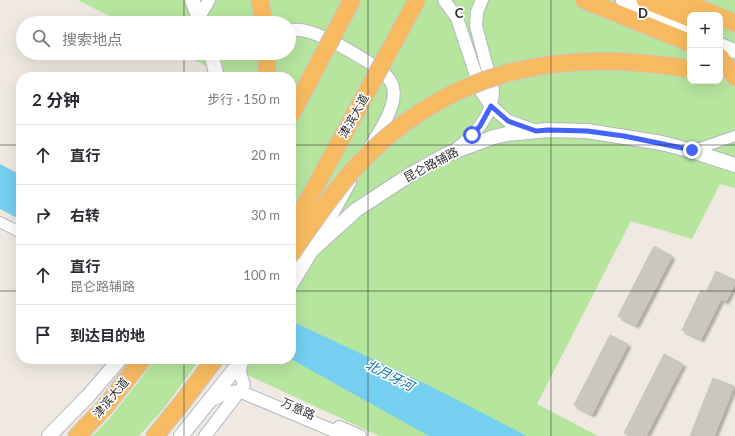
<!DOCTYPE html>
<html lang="zh">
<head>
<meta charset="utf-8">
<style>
  :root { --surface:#fff; --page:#f2f2f3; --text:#2b2b33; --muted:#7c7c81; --line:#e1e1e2 }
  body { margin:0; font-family:Lato,"Noto Sans SC",sans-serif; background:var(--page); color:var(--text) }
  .controls { position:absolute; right:12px; top:12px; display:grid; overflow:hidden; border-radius:8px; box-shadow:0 4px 16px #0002 }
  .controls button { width:36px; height:36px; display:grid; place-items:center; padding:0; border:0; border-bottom:1px solid var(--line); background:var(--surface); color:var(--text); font:20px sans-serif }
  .stop { position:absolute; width:12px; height:12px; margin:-9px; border:3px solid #4264fb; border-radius:50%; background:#fff }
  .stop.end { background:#4264fb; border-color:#fff; box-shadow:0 1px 4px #0008 }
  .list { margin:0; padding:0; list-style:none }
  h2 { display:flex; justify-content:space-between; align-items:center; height:52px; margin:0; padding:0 16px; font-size:17px }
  h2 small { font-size:13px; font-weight:400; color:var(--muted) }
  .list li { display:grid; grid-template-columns:26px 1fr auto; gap:12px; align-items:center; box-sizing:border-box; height:60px; padding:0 16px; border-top:1px solid var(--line) }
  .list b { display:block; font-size:15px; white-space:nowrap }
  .list p { margin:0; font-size:13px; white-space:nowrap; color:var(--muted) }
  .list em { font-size:13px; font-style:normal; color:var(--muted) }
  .icon { flex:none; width:22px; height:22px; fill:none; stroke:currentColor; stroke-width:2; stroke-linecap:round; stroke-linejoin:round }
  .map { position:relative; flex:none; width:735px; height:436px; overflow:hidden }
  .search { position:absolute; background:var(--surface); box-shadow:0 4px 16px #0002; left:16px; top:16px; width:280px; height:44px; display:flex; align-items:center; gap:10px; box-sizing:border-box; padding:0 14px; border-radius:22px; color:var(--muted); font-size:15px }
  .panel { position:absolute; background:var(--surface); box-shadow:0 4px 16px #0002; left:16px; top:72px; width:280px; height:292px; border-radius:16px }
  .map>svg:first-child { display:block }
  .green { fill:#b6e59e; fill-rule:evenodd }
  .water { fill:#75cff0 }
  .building { fill:#cbc7bf; stroke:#cbc5ba; filter:url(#shadow) }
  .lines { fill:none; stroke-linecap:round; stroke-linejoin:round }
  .minor-casing { stroke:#b4b7c1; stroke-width:12 }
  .tertiary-casing { stroke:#b4b7c1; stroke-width:14 }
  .secondary-casing { stroke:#b4b7c1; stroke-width:16 }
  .trunk-casing { stroke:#c9c9c9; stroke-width:19 }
  .minor { stroke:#fff; stroke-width:10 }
  .tertiary { stroke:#fff; stroke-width:12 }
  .secondary { stroke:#fff; stroke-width:14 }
  .trunk { stroke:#f8ba60; stroke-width:17 }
  .trunk-bridge-casing { stroke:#c9c9c9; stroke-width:19; stroke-linecap:butt }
  .trunk-bridge { stroke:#f8ba60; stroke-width:17 }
  .route { stroke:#4264fb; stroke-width:5 }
  .grid { fill:none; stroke:#2e2e2e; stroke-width:1; stroke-opacity:0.55 }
  .labels { text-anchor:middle; stroke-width:3.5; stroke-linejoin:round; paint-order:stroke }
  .street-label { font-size:12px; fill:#2e2e2e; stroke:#fff }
  .water-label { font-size:13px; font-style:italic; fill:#0d6fa3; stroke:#fff }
  .grid-label { font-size:13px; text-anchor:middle; font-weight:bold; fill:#2e2e2e; stroke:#fff; stroke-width:3.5; stroke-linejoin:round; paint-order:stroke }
</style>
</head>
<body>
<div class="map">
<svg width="735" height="436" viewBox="0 0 735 436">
  <defs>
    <filter id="shadow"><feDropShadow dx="3" dy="3" stdDeviation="1" flood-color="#0004"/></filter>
  </defs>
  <rect width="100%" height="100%" fill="#efe9e1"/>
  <g class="green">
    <path d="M78 0H735V188L720 184 692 239 631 221 537 404 598 436H379L213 359H291V77H222L220 73 181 53H289V23H123ZM690 15H720V81H690Z"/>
    <path d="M156 359H200L165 407 139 436H92L110 418Z"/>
  </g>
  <g class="water">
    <path d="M0 164 21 175V220L0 209Z"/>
    <path d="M291 321 428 385 527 436H429L291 359Z"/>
  </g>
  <g class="building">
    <path d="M654 246 672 256 636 325 618 316Z"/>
    <path d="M716 271 735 280V283L726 301 721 299 701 339 682 330 701 290 706 292Z"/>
    <path d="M610 335 628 344 592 414 574 405Z"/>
    <path d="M664 354 683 364 646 436H629L624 433Z"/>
    <path d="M713 378 734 386 714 436H690Z"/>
  </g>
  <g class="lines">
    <g class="minor-casing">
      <g id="minor">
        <path d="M692 151 735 136"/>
        <path d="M0 222 21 233"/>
      </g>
    </g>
    <g class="tertiary-casing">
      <g id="tertiary">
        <path d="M444 0 457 18 482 93 491 106 508 121 536 131"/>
        <path d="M199 17 209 0"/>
        <path d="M289 31C310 23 359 57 378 68 384 73 391 79 393 87 398 105 379 132 370 147"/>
        <path d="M455 150C474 136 493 115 493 90L476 26 477 12 482 0"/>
        <path d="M315 245 350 182"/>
        <path d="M241 362 240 373 244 385"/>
        <path d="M210 401 227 393 239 391 346 436"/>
        <path d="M339 427 360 436"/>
        <path d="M205 436 242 388"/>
      </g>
    </g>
    <g class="secondary-casing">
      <g id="secondary">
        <path d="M192 0 201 23"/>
        <path d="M623 0 658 14"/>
        <path d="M644 16 690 34"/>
        <path d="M720 45 735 51"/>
        <path d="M211 53 217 77"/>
        <path d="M291 284 311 251 356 210 408 176 429 164 450 153 494 137 507 134 548 130 587 131 662 143 692 151 735 165"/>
        <path d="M49 436 89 395 120 359"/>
        <path d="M181 436 243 359"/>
      </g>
    </g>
    <g class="trunk-casing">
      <g id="trunk">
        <path d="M260 0 264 23"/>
        <path d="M584 0 690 43"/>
        <path d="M645 0 690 18"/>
        <path d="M678 0 716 15"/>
        <path d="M720 17 735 23"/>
        <path d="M720 57 735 77"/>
        <path d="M77 436 104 408 143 359"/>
        <path d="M155 436 181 404 215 359"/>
      </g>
    </g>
    <use href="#minor" class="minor"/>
    <use href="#tertiary" class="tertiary"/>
    <use href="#secondary" class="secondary"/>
    <use href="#trunk" class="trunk"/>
    <g class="trunk-bridge-casing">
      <g id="trunk-bridge">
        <path d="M267 53V77"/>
        <path d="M291 115 352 0"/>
        <path d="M291 231 417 0"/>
        <path d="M291 254C311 225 331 195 354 169 446 68 561 47 690 69"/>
      </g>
    </g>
    <use href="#trunk-bridge" class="trunk-bridge"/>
  </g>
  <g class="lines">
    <path class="route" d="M472 135 480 126 491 106 508 121 536 131 548 130 587 131 624 136 692 150"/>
  </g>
  <path class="grid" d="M184 0V23M368 0V436M551 0V436M184 53V77M0 145H21M291 145H735M0 291H21M291 291H735M184 359V436"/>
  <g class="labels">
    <g class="street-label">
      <text transform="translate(354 116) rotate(-61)" y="4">津滨大道</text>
      <text transform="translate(431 165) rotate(-28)" y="4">昆仑路辅路</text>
      <text transform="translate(111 398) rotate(-50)" y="4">津滨大道</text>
      <text transform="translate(298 409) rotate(24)" y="4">万意路</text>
    </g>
    <g class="water-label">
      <text transform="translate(390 375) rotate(27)" y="5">北月牙河</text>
    </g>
  </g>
  <g class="grid-label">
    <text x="459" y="18">C</text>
    <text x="643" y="18">D</text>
  </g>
</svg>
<div class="controls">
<button>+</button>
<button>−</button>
</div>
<div class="stop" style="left:472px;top:135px"></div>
<div class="stop end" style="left:692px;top:150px"></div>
<div class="search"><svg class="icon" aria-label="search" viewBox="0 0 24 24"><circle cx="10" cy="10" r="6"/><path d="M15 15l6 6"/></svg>搜索地点</div>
<section class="panel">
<h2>2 分钟<small>步行 · 150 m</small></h2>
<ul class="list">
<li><svg class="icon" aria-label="ahead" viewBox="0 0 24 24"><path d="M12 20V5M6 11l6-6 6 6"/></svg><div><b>直行</b></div><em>20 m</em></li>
<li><svg class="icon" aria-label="right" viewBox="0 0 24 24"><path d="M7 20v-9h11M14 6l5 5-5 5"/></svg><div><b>右转</b></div><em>30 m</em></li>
<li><svg class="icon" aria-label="ahead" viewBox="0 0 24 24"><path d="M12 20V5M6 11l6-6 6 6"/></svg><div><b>直行</b><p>昆仑路辅路</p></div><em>100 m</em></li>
<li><svg class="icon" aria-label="arrive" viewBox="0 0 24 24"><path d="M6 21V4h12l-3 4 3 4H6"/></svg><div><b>到达目的地</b></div></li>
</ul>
</section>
</div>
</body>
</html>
